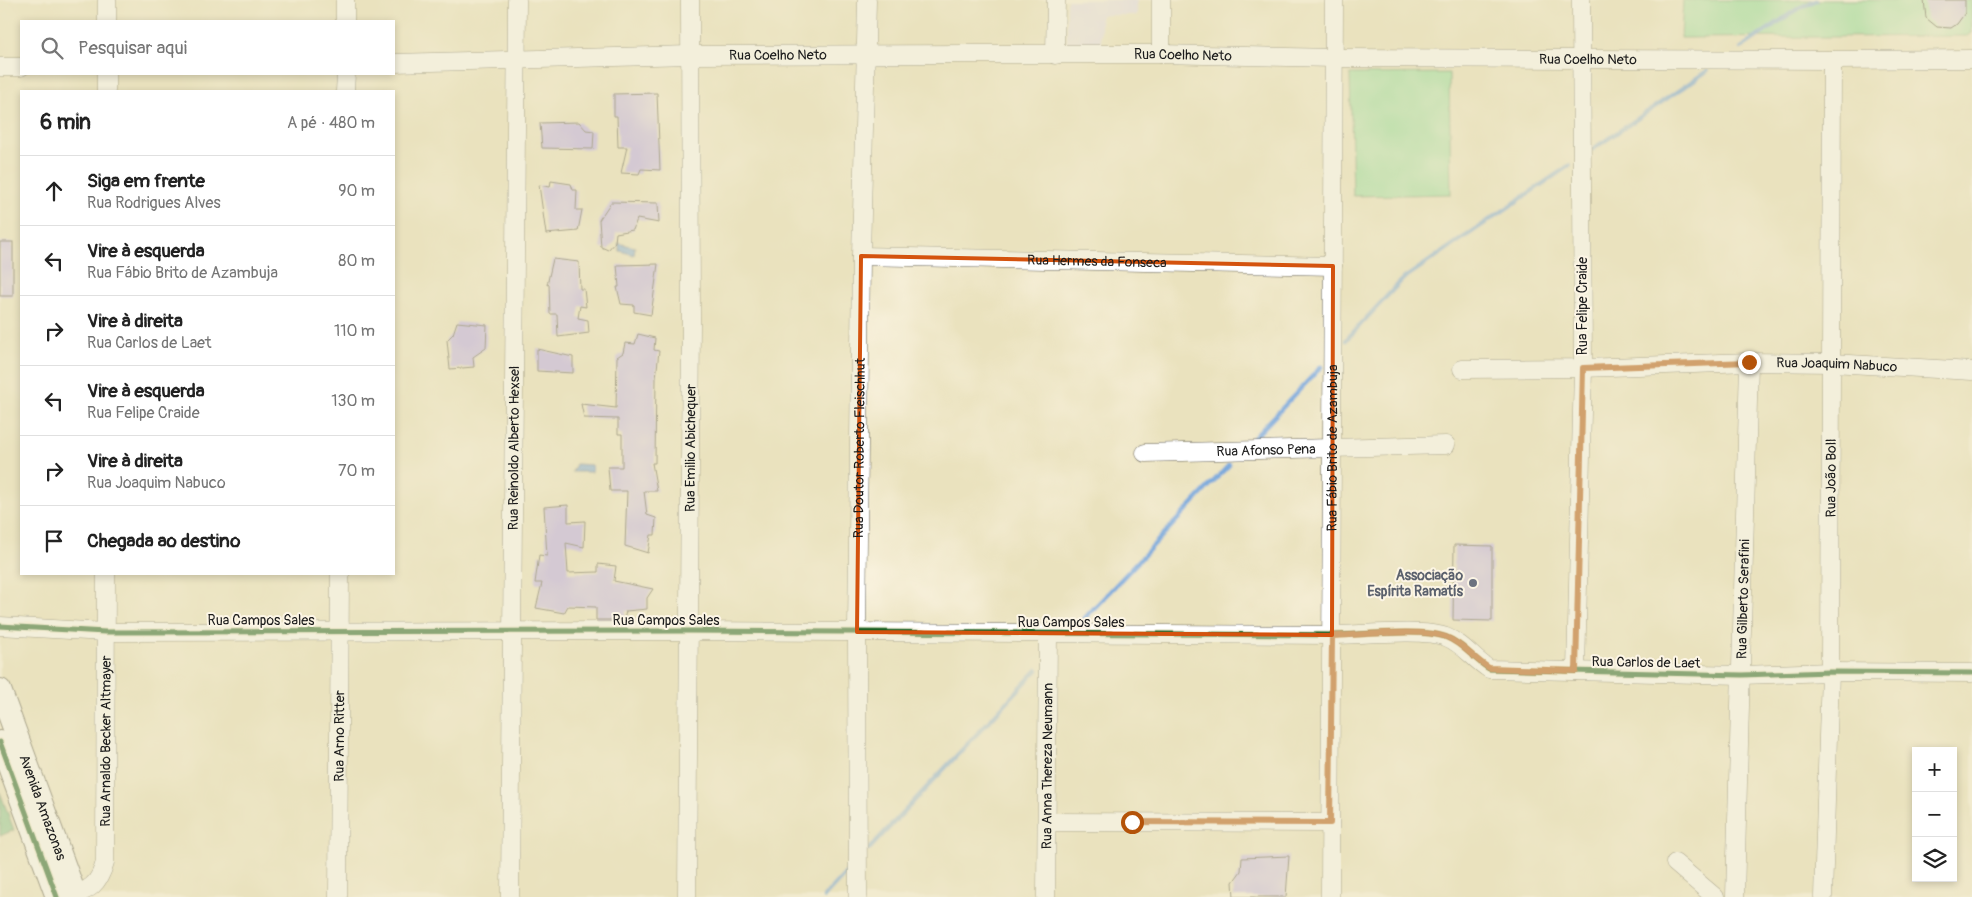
<!DOCTYPE html>
<html lang="pt">
<head>
<meta charset="utf-8">
<style>
  :root { --surface:#fff; --page:#f6f6f6; --text:#222; --muted:#767676; --line:#e0e0e0 }
  body { margin:0; font-family:Pangolin,sans-serif; background:var(--page); color:var(--text) }
  .controls { position:absolute; right:15px; bottom:15px; display:grid; overflow:hidden; border-radius:0px; box-shadow:0 2px 8px #0003 }
  .controls button { width:45px; height:45px; display:grid; place-items:center; padding:0; border:0; border-bottom:1px solid var(--line); background:var(--surface); color:var(--text); font:25px sans-serif }
  .stop { position:absolute; width:15px; height:15px; margin:-11px; border:4px solid #b45309; border-radius:50%; background:#fff }
  .stop.end { background:#b45309; border-color:#fff; box-shadow:0 1px 5px #0008 }
  .list { margin:0; padding:0; list-style:none }
  h2 { display:flex; justify-content:space-between; align-items:center; height:65px; margin:0; padding:0 20px; font-size:21px }
  h2 small { font-size:16px; font-weight:400; color:var(--muted) }
  .list li { display:grid; grid-template-columns:32px 1fr auto; gap:15px; align-items:center; box-sizing:border-box; height:70px; padding:0 20px; border-top:1px solid var(--line) }
  .list b { display:block; font-size:19px; white-space:nowrap }
  .list p { margin:0; font-size:16px; white-space:nowrap; color:var(--muted) }
  .list em { font-size:16px; font-style:normal; color:var(--muted) }
  .icon { flex:none; width:28px; height:28px; fill:none; stroke:currentColor; stroke-width:2; stroke-linecap:round; stroke-linejoin:round }
  .map { position:relative; flex:none; width:1972px; height:897px; overflow:hidden }
  .search { position:absolute; background:var(--surface); box-shadow:0 2px 8px #0003; left:20px; top:20px; width:375px; height:55px; display:flex; align-items:center; gap:12px; box-sizing:border-box; padding:0 18px; border-radius:0px; color:var(--muted); font-size:19px }
  .panel { position:absolute; background:var(--surface); box-shadow:0 2px 8px #0003; left:20px; top:90px; width:375px; height:485px; border-radius:0px }
  .map>svg:first-child { display:block }
  .built { fill:#dcd5f6 }
  .green { fill:#91de9c; stroke:#567d5c }
  .forest { fill:#74bd84; stroke:#486c50 }
  .water { fill:#6ea2db; stroke:#455f7c }
  .lines { fill:none; stroke-linecap:round; stroke-linejoin:round }
  .stream { stroke:#6ea2db; stroke-width:4.5 }
  .building { fill:#bbaced }
  .minor-casing { stroke:#646155; stroke-width:19 }
  .major-casing { stroke:#646155; stroke-width:24 }
  .minor { stroke:#fff; stroke-width:18 }
  .major { stroke:#fff; stroke-width:22 }
  .cycleway-casing { stroke:#fcf5e5; stroke-width:8 }
  .cycleway { stroke:#1b5e20; stroke-width:5 }
  .route { stroke:#b45309; stroke-width:6 }
  .marked { fill:none; stroke:#d4530e; stroke-width:4; stroke-linejoin:round }
  .worship-dot { fill:#6b7280; stroke:#fcf5e5; stroke-width:2 }
  .labels { text-anchor:middle; stroke-width:4; stroke-linejoin:round; paint-order:stroke }
  .street-label { font-size:14px; fill:#1c1c1c; stroke:#fcf5e5 }
  .worship-label { font-size:14px; font-weight:bold; fill:#5b616d; stroke:#fcf5e5; text-anchor:end }
</style>
</head>
<body>
<div class="map">
<svg width="1972" height="897" viewBox="0 0 1972 897">
  <rect width="100%" height="100%" fill="#fcf5e5"/>
  <filter id="ink" filterUnits="userSpaceOnUse"><feTurbulence type="fractalNoise" baseFrequency=".02" numOctaves="2"/><feDisplacementMap in="SourceGraphic" scale="10" xChannelSelector="R" yChannelSelector="G"/><feConvolveMatrix kernelMatrix="1 2 1 2 8 2 1 2 1" color-interpolation-filters="sRGB"/></filter>
  <filter id="wash" filterUnits="userSpaceOnUse"><feTurbulence type="fractalNoise" baseFrequency=".0096" numOctaves="4" result="noise"/><feDisplacementMap in="SourceGraphic" scale="20" xChannelSelector="R" yChannelSelector="G"/><feGaussianBlur stdDeviation="1.12" result="paint"/><feColorMatrix in="noise" values="0 0 0 0 0 0 0 0 0 0 0 0 0 0 0 0 0 1.4 0 .05"/><feComposite in="paint" operator="in"/></filter>
  <g filter="url(#wash)">
    <rect width="100%" height="100%" fill="#eae2be"/>
    <path class="built" d="M1067 0H1137V15H1101V45H1067Z"/>
    <g class="green">
      <path d="M1683 0H1972V33L1968 36 1681 38Z"/>
      <path d="M1449 73 1451 194 1353 196 1350 74Z"/>
    </g>
    <path class="forest" d="M0 792 14 830 0 836Z"/>
    <g class="water">
      <path d="M618 243 635 247 634 255 620 251Z"/>
      <path d="M576 464 592 465V472H572Z"/>
    </g>
    <g class="lines">
      <g class="stream">
        <path d="M1741 48 1796 10 1816 0"/>
        <path d="M1593 149 1707 71"/>
        <path d="M1346 340 1403 279 1570 165"/>
        <path d="M1250 442 1321 367"/>
        <path d="M1081 622 1229 465"/>
        <path d="M869 849 1037 670"/>
        <path d="M824 897 846 873"/>
      </g>
    </g>
    <g id="blocks">
      <g class="building">
        <path d="M1924 0H1965V13L1957 24 1951 28 1937 27 1926 18Z"/>
        <path d="M657 93 660 170 641 169 639 174 621 173 627 147H618L617 116H614V94Z"/>
        <path d="M579 122 586 130 594 131 593 149 542 148 540 123Z"/>
        <path d="M551 181 571 184 573 190H577L576 210H582L578 231 546 234 539 185 550 187Z"/>
        <path d="M611 202 658 203 659 223 637 219 633 230 616 233 615 242 608 250 601 247 599 220Z"/>
        <rect x="0" y="242" width="13" height="54"/>
        <path d="M553 259 579 262 580 289H584L586 307 580 306 578 318 588 320 589 333 558 337 557 314H550L549 284 547 285Z"/>
        <path d="M658 264 651 315 634 312V305L621 304 617 287H619L617 265Z"/>
        <path d="M457 322 487 325 486 348 473 357 474 367 450 369 447 340 453 334Z"/>
        <path d="M638 334 655 338 654 350 659 351 656 378 655 463H652L657 491H644L647 515 656 518 655 535H651L648 553 625 546 627 491H610L608 467H622V434H618V419L584 418 581 404 616 408 617 357 623 353 625 343 635 344Z"/>
        <path d="M537 349 573 357V373L537 371Z"/>
        <path d="M568 505V522L585 521 584 547 566 543 568 573 598 572V564L616 566 614 581 653 589 647 598V609L626 611 624 620H596V607L568 606 564 613 536 608 542 583H535L539 555 547 556 544 507Z"/>
        <path d="M1454 545 1492 546V621L1453 620Z"/>
        <path d="M1289 856 1286 897H1234L1233 882 1241 871 1242 858Z"/>
      </g>
    </g>
  </g>
  <g filter="url(#ink)">
    <use href="#blocks" fill-opacity="0" stroke="#646155" stroke-width="1"/>
    <g class="lines">
      <g class="minor-casing">
        <g id="minor">
          <path d="M345 0V21"/>
          <path d="M1161 0V54"/>
          <path d="M107 21V0"/>
          <path d="M1055 55 1056 0"/>
          <path id="s1" d="M394 63 690 55 976 54H1161L1334 58 1832 60 1972 59"/>
          <path d="M0 67H21"/>
          <path d="M106 74V91"/>
          <path d="M345 91 346 74"/>
          <path id="s2" d="M861 256 1333 266"/>
          <path id="s3" d="M1462 369 1583 368 1749 362 1832 363 1972 371"/>
          <path id="s4" d="M1145 453 1446 445"/>
          <path d="M0 626 105 632 689 631 1332 635C1359 635 1423 628 1446 637 1464 644 1473 659 1489 669L1742 675 1830 672 1972 673"/>
          <path d="M1576 671 1583 368 1581 0"/>
          <path d="M1047 822 1330 823"/>
          <path d="M1675 863 1715 897"/>
          <path id="s5" d="M67 897C90 891 99 884 105 862L106 574"/>
          <path id="s6" d="M338 897 340 574"/>
          <path id="s7" d="M510 897 517 0"/>
          <path id="s8" d="M687 897 691 320 690 0"/>
          <path id="s9" d="M858 897 857 632 861 256 867 0"/>
          <path id="s10" d="M1046 897 1048 633"/>
          <path id="s11" d="M1330 897 1334 0"/>
          <path id="s12" d="M1735 897 1749 362"/>
          <path id="s13" d="M1823 897 1830 672 1832 60"/>
        </g>
      </g>
      <g class="major-casing">
        <g id="major">
          <path id="s14" d="M0 690 76 897"/>
          <path d="M0 742 57 897"/>
        </g>
      </g>
      <use href="#minor" class="minor"/>
      <use href="#major" class="major"/>
      <g class="cycleway-casing">
        <g id="cycleway">
          <path d="M0 626 105 632 689 631 1332 635C1359 635 1423 628 1446 637 1464 644 1473 659 1489 669L1742 675 1830 672 1972 673"/>
          <path d="M0 742 57 897"/>
        </g>
      </g>
      <use href="#cycleway" class="cycleway"/>
    </g>
  </g>
  <g class="lines" filter="url(#ink)">
    <path class="route" d="M1132 822 1330 823 1332 636C1359 635 1423 628 1446 637 1464 644 1473 659 1489 668L1576 671 1583 368 1749 362"/>
  </g>
  <path d="M0 0H1972V897H0ZM861 256 1333 266 1332 635 857 632Z" fill="#eae2be" fill-opacity=".55" fill-rule="evenodd"/>
  <path class="marked" d="M861 256 1333 266 1332 635 857 632Z"/>
  <circle class="worship-dot" cx="1473" cy="583" r="5"/>
  <g class="labels">
    <g class="street-label">
      <text dy="5" stroke="none"><textPath href="#s1" startOffset="384">Rua Coelho Neto</textPath></text>
      <text dy="5" stroke="none"><textPath href="#s1" startOffset="789">Rua Coelho Neto</textPath></text>
      <text dy="5" stroke="none"><textPath href="#s1" startOffset="1194">Rua Coelho Neto</textPath></text>
      <text dy="5" stroke="none"><textPath href="#s2" startOffset="236">Rua Hermes da Fonseca</textPath></text>
      <text transform="translate(1582 306) rotate(-90)" y="5">Rua Felipe Craide</text>
      <text dy="5" stroke="none"><textPath href="#s3" startOffset="375">Rua Joaquim Nabuco</textPath></text>
      <text dy="5" stroke="none"><textPath href="#s9" startOffset="449">Rua Doutor Roberto Fleischhut</textPath></text>
      <text dy="5" stroke="none"><textPath href="#s11" startOffset="449">Rua Fábio Brito de Azambuja</textPath></text>
      <text dy="5" stroke="none"><textPath href="#s7" startOffset="449">Rua Reinoldo Alberto Hexsel</textPath></text>
      <text dy="5" stroke="none"><textPath href="#s8" startOffset="449">Rua Emilio Abichequer</textPath></text>
      <text dy="5" stroke="none"><textPath href="#s4" startOffset="121">Rua Afonso Pena</textPath></text>
      <text dy="5" stroke="none"><textPath href="#s13" startOffset="419">Rua João Boll</textPath></text>
      <text dy="5" stroke="none"><textPath href="#s12" startOffset="298">Rua Gilberto Serafini</textPath></text>
      <text x="261" y="625">Rua Campos Sales</text>
      <text x="666" y="625">Rua Campos Sales</text>
      <text x="1071" y="627">Rua Campos Sales</text>
      <text transform="translate(1646 662) rotate(1)" y="5">Rua Carlos de Laet</text>
      <text dy="5" stroke="none"><textPath href="#s6" startOffset="161">Rua Arno Ritter</textPath></text>
      <text dy="5" stroke="none"><textPath href="#s5" startOffset="176">Rua Arnaldo Becker Altmayer</textPath></text>
      <text dy="5" stroke="none"><textPath href="#s10" startOffset="131">Rua Anna Thereza Neumann</textPath></text>
      <text dy="5" stroke="none"><textPath href="#s14" startOffset="125">Avenida Amazonas</textPath></text>
    </g>
    <g class="worship-label">
      <text x="1463" y="580">Associação<tspan x="1463" dy="16">Espírita Ramatís</tspan></text>
    </g>
  </g>
</svg>
<div class="controls">
<button>+</button>
<button>−</button>
<button><svg class="icon" aria-label="layers" viewBox="0 0 24 24"><path d="M12 4l9 5-9 5-9-5zM3 14l9 5 9-5"/></svg></button>
</div>
<div class="stop" style="left:1132px;top:822px"></div>
<div class="stop end" style="left:1749px;top:362px"></div>
<div class="search"><svg class="icon" aria-label="search" viewBox="0 0 24 24"><circle cx="10" cy="10" r="6"/><path d="M15 15l6 6"/></svg>Pesquisar aqui</div>
<section class="panel">
<h2>6 min<small>A pé · 480 m</small></h2>
<ul class="list">
<li><svg class="icon" aria-label="ahead" viewBox="0 0 24 24"><path d="M12 20V5M6 11l6-6 6 6"/></svg><div><b>Siga em frente</b><p>Rua Rodrigues Alves</p></div><em>90 m</em></li>
<li><svg class="icon" aria-label="left" viewBox="0 0 24 24"><path d="M17 20v-9H6M10 6l-5 5 5 5"/></svg><div><b>Vire à esquerda</b><p>Rua Fábio Brito de Azambuja</p></div><em>80 m</em></li>
<li><svg class="icon" aria-label="right" viewBox="0 0 24 24"><path d="M7 20v-9h11M14 6l5 5-5 5"/></svg><div><b>Vire à direita</b><p>Rua Carlos de Laet</p></div><em>110 m</em></li>
<li><svg class="icon" aria-label="left" viewBox="0 0 24 24"><path d="M17 20v-9H6M10 6l-5 5 5 5"/></svg><div><b>Vire à esquerda</b><p>Rua Felipe Craide</p></div><em>130 m</em></li>
<li><svg class="icon" aria-label="right" viewBox="0 0 24 24"><path d="M7 20v-9h11M14 6l5 5-5 5"/></svg><div><b>Vire à direita</b><p>Rua Joaquim Nabuco</p></div><em>70 m</em></li>
<li><svg class="icon" aria-label="arrive" viewBox="0 0 24 24"><path d="M6 21V4h12l-3 4 3 4H6"/></svg><div><b>Chegada ao destino</b></div></li>
</ul>
</section>
</div>
</body>
</html>
